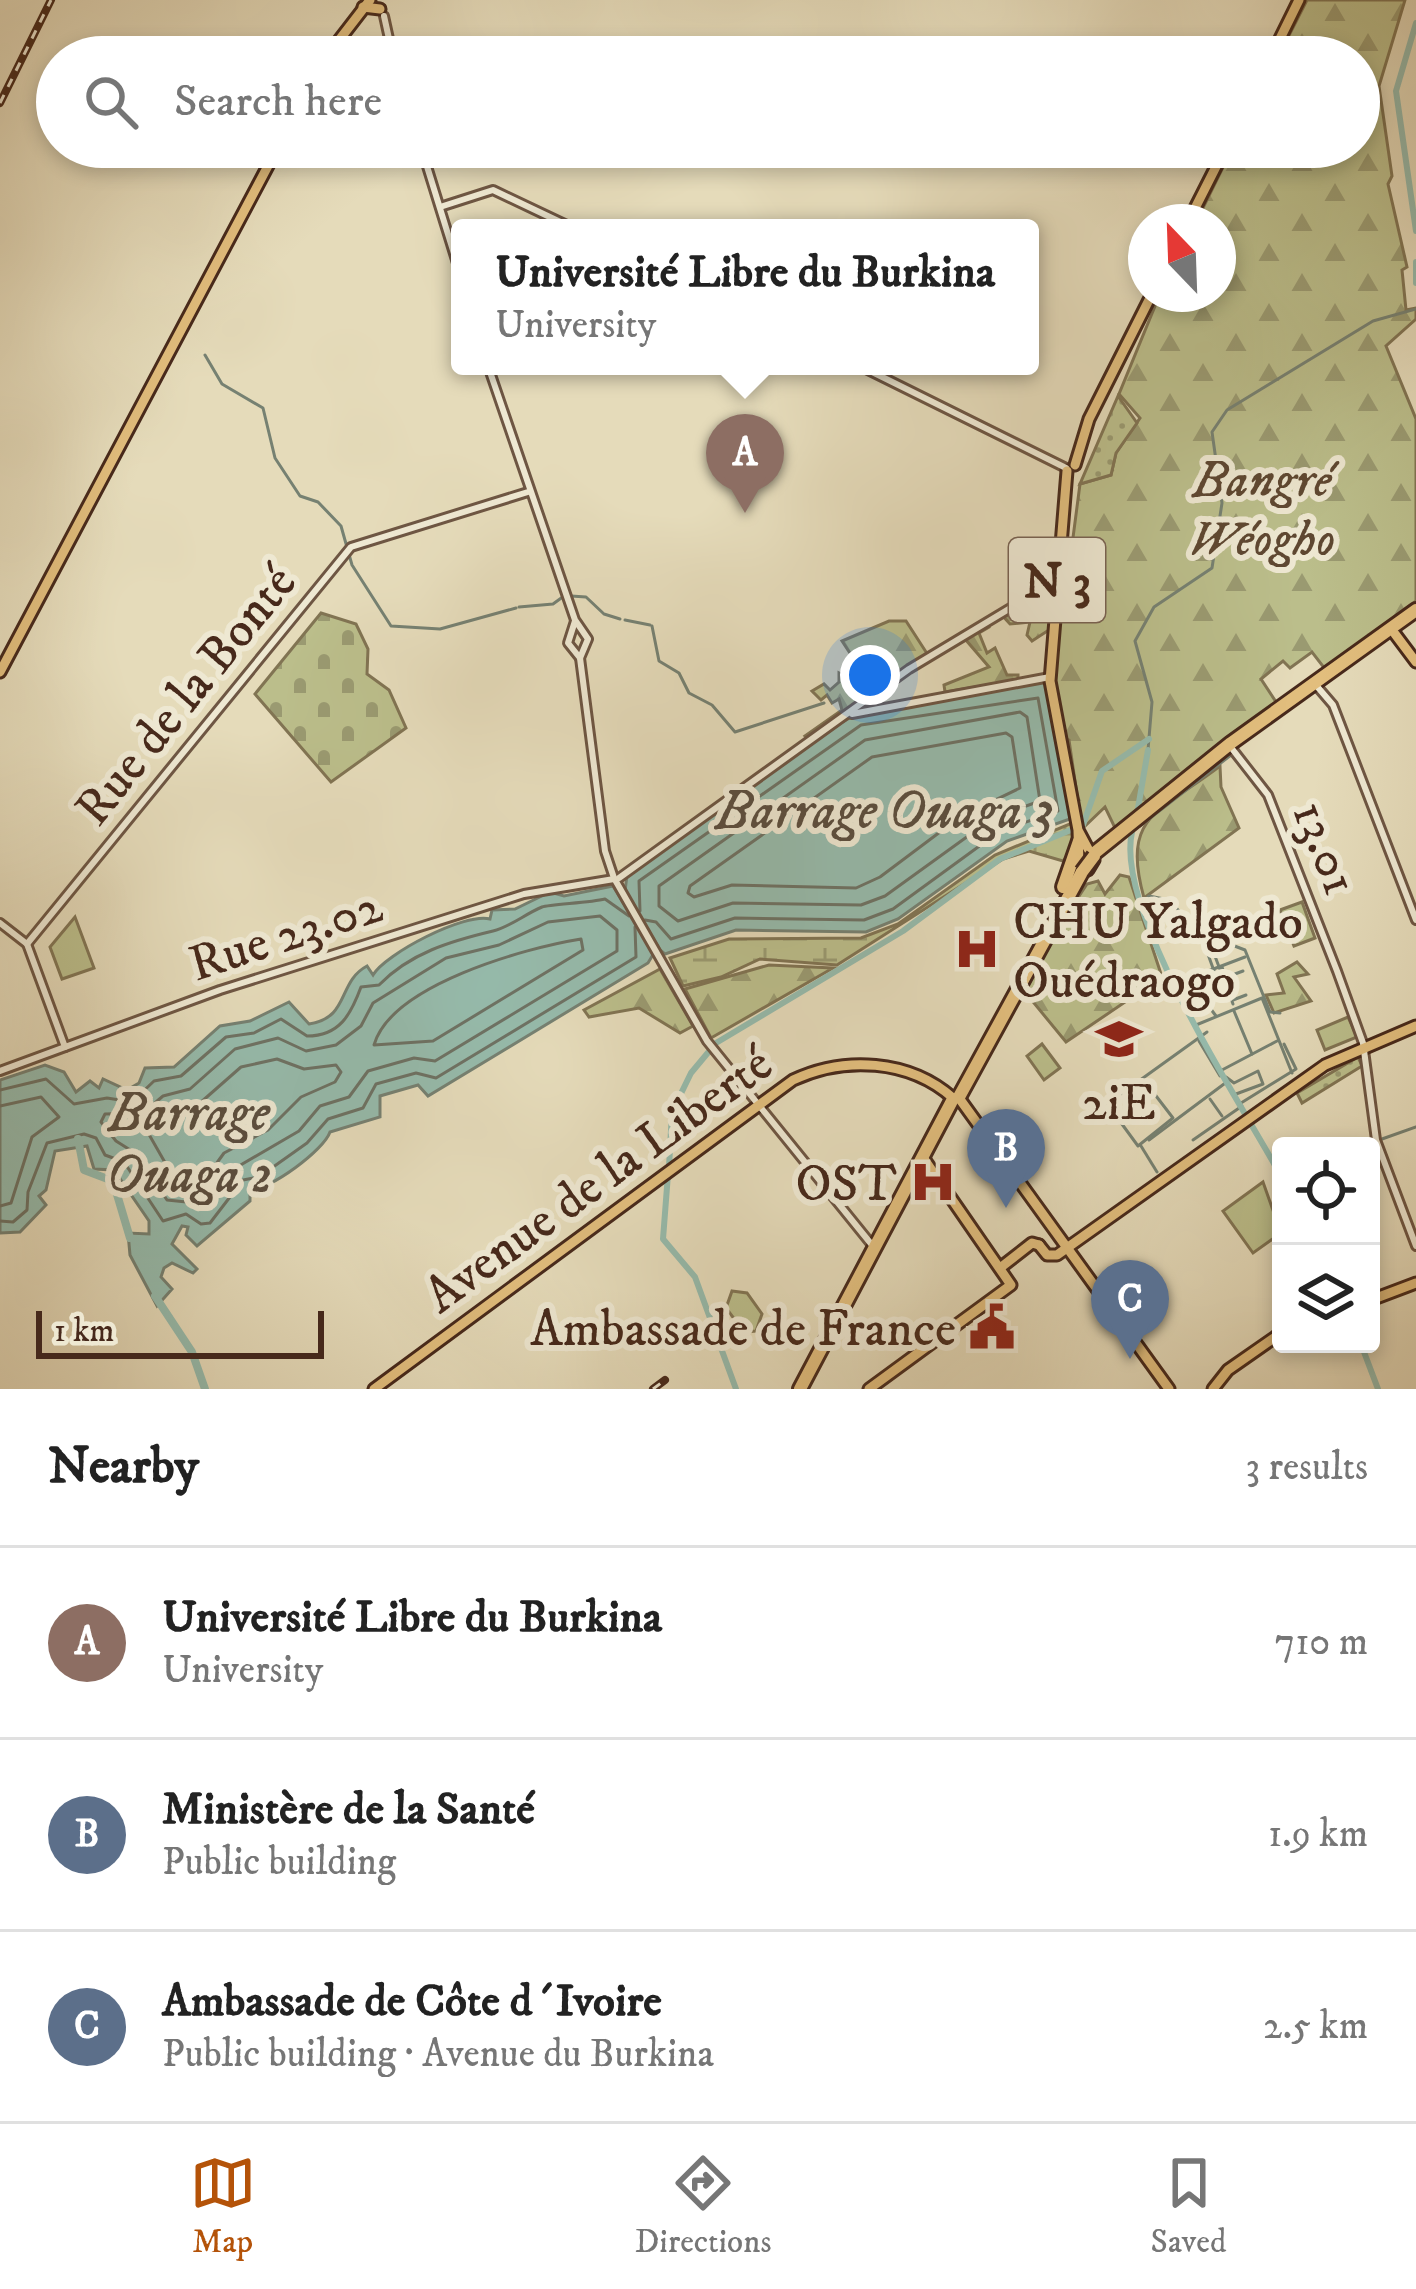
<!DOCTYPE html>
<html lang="en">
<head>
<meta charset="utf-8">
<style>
  :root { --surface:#fff; --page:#f2f2f2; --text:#222; --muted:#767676; --line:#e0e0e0; --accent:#b45309 }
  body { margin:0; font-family:"IM FELL DW Pica",serif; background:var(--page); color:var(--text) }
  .controls { position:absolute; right:36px; bottom:36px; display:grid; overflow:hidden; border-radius:12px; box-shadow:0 6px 18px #0003 }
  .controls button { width:108px; height:108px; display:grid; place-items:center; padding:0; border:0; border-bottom:3px solid var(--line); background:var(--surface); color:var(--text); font:60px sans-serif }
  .compass { position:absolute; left:1128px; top:204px; width:108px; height:108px; border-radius:50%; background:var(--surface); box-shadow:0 6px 18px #0003; rotate:337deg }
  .scale { position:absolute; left:36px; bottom:30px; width:288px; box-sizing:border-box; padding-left:12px; border:6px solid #47291b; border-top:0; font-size:33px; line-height:42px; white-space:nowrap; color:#47291b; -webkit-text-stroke:9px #eee8d2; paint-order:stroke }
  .you { position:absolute; left:870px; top:675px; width:42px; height:42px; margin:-30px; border:9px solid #fff; border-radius:50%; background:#1a73e8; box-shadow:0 0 0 18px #1a73e833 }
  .badge { display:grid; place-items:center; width:78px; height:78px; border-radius:50%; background:var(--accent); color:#fff; font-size:39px; font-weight:700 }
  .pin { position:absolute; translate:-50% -99px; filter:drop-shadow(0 3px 6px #0008) }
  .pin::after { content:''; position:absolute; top:63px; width:42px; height:36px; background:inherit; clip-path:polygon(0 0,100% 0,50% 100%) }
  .popup { position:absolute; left:451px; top:219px; width:588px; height:156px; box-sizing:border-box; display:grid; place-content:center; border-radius:12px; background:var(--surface); filter:drop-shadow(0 3px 9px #0005); font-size:39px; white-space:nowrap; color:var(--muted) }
  .popup b { font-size:45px; color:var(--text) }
  .popup::after { content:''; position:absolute; left:50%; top:100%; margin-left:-24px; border:24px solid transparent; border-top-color:var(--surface) }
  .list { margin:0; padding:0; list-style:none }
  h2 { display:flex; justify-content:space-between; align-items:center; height:156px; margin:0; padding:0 48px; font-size:51px }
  h2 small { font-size:39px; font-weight:400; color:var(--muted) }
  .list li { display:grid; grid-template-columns:78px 1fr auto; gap:36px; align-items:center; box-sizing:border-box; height:192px; padding:0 48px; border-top:3px solid var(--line) }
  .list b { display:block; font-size:45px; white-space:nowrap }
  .list p { margin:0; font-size:39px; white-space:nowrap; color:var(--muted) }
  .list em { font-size:39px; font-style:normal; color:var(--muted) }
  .icon { flex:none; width:66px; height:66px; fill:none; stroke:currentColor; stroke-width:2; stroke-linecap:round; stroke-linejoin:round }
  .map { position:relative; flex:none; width:1416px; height:1389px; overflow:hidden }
  .search { position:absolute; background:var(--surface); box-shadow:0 6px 18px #0003; left:36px; right:36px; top:36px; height:132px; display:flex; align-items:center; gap:30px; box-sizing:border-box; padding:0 42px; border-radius:66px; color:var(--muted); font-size:45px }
  .sheet { height:732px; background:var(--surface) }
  nav { display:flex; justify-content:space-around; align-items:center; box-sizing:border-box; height:168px; border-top:3px solid var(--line); background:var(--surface); font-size:33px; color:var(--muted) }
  nav a { display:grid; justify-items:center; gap:6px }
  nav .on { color:var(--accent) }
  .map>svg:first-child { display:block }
  .grass { fill:#bbbe8b; stroke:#817453; stroke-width:3 }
  .forest { fill:url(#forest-firs); stroke:#817453; stroke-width:3 }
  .wetland { fill:url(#wetland-marsh); stroke:#817453; stroke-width:3 }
  .cemetery { fill:url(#cemetery-stones); stroke:#817453; stroke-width:3 }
  .park { fill:url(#park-dots); stroke:#817453; stroke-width:3 }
  .water { fill:#96bbac; stroke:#768172; stroke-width:3 }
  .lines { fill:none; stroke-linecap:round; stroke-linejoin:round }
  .shore { stroke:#6e7264; stroke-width:3 }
  .stream { stroke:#768172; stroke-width:3 }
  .canal { stroke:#96bbac; stroke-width:6 }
  .river { stroke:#96bbac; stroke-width:8 }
  .minor-casing { stroke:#6e5643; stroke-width:12 }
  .major-casing { stroke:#47291b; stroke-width:15 }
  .highway-casing { stroke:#47291b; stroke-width:18 }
  .minor { stroke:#eee8d2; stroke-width:6 }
  .major { stroke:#e2be7d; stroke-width:9 }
  .highway { stroke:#e2be7d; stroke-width:12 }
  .rail-casing { stroke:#47291b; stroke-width:8 }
  .rail { stroke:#eee8d2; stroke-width:3; stroke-dasharray:9; stroke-linecap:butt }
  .highway-bridge-casing { stroke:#47291b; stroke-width:18; stroke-linecap:butt }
  .highway-bridge { stroke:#e2be7d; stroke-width:12 }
  .labels { text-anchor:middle; stroke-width:12; stroke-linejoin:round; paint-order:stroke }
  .shield { fill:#eee8d2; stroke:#796252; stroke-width:3 }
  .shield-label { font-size:48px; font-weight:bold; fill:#47291b }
  .park-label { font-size:51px; font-style:italic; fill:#5e4731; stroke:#eee8d2 }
  .street-label { font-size:51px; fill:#47291b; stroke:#eee8d2 }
  .poi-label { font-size:51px; fill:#47291b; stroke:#eee8d2; text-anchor:end }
  .water-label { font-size:54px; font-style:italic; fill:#5b4e3f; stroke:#eee8d2 }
</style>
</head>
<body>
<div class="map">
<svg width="1416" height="1389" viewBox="0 0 1416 1389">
  <defs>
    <pattern id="forest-firs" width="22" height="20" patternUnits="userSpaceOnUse" patternTransform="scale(3)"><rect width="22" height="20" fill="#bbbe8b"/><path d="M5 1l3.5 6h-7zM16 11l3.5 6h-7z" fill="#9a9a71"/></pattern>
    <pattern id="wetland-marsh" width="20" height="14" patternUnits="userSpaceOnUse" patternTransform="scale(3)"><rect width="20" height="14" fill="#bbbe8b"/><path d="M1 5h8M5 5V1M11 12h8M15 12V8" fill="none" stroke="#9a9a71"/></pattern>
    <pattern id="cemetery-stones" width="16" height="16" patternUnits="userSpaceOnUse" patternTransform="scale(3)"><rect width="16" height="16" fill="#bbbe8b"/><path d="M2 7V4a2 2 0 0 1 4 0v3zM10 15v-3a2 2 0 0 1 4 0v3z" fill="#9a9a71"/></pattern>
    <pattern id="park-dots" width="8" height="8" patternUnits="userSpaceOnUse" patternTransform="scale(3)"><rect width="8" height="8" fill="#bbbe8b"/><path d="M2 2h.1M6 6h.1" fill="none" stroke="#9a9a71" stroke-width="1.8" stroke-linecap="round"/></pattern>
  </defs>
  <rect width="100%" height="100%" fill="#e5dbba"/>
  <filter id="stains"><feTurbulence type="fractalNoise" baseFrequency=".00167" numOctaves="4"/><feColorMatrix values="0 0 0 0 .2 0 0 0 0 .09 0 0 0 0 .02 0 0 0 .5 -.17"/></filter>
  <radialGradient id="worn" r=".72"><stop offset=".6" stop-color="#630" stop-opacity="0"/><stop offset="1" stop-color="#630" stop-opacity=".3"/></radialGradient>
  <g class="grass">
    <path d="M1302 902 1315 938 1294 946 1280 910Z"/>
    <path d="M75 917 94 968 62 979 50 947Z"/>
    <path d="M1348 1017 1357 1037 1325 1050 1317 1030Z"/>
    <path d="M1042 1044 1060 1068 1044 1080 1027 1056Z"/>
    <path d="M1263 1182 1281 1233 1253 1253 1223 1211Z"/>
    <path d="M732 1291 747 1293 762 1314 756 1331 744 1332 726 1308Z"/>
  </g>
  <g class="forest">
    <path d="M1307 0H1405L1379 86 1392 176 1388 184 1407 267 1402 270 1406 310 1416 308V319L1386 346 1416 419V601L1325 669 1312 652 1290 668 1283 661 1261 679 1278 705 1116 830 1105 807 1082 829 1069 740 1064 738 1053 680 1061 577 1068 576 1080 484 1111 475 1116 453 1140 418 1119 394 1160 294H1218V222H1196L1233 147H1359V57H1278Z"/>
    <path d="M1051 585H1055L1052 628 1032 641 1027 635 1030 622 1010 624 1001 614Z"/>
    <path d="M889 621H906L928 655 809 740 805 736 842 710 839 699 832 703 827 695 821 700 812 691 824 684 830 690 839 682V673L851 679 859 667 842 641Z"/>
    <path d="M987 622 989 627 979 633 987 653 995 648 1007 675H1018V680L945 692 944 685 989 667 965 639 939 654Z"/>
    <path d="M1220 766 1221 787 1239 828 1144 898C1121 814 1159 813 1220 766Z"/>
    <path d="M1120 875 1129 877 1162 977 1066 1042 1020 986 1087 884 1098 881 1105 894Z"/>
    <path d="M1297 962 1308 974 1294 977 1311 1001 1274 1013 1266 995 1284 993 1277 974Z"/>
    <path d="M769 965 833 968 711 1038 685 989Z"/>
    <path d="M660 969 693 1026 680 1033 639 1008 589 1017 584 1010Z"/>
  </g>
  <path class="wetland" d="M1072 823 1077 845 1063 861 1029 851 1003 859 837 965 760 959 721 977 683 986 670 958 729 939 861 938 898 924 995 855Z"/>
  <path class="cemetery" d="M321 613 356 624 368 649 367 674 389 690 406 728 331 782 255 694Z"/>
  <g class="park">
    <path d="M1118 396 1137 423 1116 453 1111 475 1080 484Z"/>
    <path d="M1358 1057 1362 1066 1302 1103 1297 1093Z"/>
  </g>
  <g class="water">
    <path d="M1041 681 1049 687 1070 819 1007 841 898 919 866 932 736 930 665 954 660 950 625 891 627 875 841 723 858 713Z"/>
    <path d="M613 886 654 953 648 963 428 1096 418 1085 380 1096V1117L330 1132C324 1150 270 1190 250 1190V1201L197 1246 186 1235 188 1227 182 1226 172 1244 197 1269 193 1273 172 1263 164 1268 161 1277 172 1289 157 1306 130 1255 128 1233 149 1234V1221L114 1170 94 1169 87 1146 55 1151 46 1190 39 1196 46 1205 20 1232 0 1233V1080L45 1065 64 1072 76 1092 90 1081 99 1088 103 1079 127 1090 139 1083 145 1068 174 1067 220 1026 250 1021 289 1002 309 1024C350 1018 337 982 367 966L373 975C385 954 465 912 490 919L492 910 515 909 550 892 564 896Z"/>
  </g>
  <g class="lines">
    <g class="shore">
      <path d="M1020 712 1027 717 1040 801 993 818 885 896 861 905 733 903 678 921 659 906V886L865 740Z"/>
      <path d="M1006 733 1012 737 1020 788 960 817 880 877 856 888 732 885 694 897 688 893 690 886 872 757Z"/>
      <path d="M640 911 639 881 861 725 1038 698 1058 811 1000 831 893 909 864 920 735 918 671 939 656 922 645 920"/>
      <path d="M600 916 617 930V951L435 1061 414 1058 368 1071 349 1097 320 1106 299 1131 232 1170 206 1204 167 1200 135 1153 116 1141 101 1122 105 1114 143 1113 163 1096 190 1089 235 1049 278 1038 306 1051 336 1045 361 1026 373 1003 446 958 499 945 548 922Z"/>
      <path d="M581 939 583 950 433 1041 374 1045C391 985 525 948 581 939Z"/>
      <path d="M277 1059 304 1069 336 1065 341 1072 335 1082 301 1097 268 1130 224 1153 203 1182 175 1180 147 1131 172 1113 200 1103 241 1067Z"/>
      <path d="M0 1090 46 1079 74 1104 107 1098 132 1102 154 1081 181 1076 226 1037 254 1033 281 1019 307 1036C340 1036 351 1014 361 987L379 985C410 953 451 941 493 931 510 927 525 914 542 907 550 904 589 903 605 899L629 916"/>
      <path d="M0 1106 41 1097 59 1117 32 1137 11 1203 0 1206"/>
      <path d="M0 1221 13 1222 27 1210 28 1192 47 1143 84 1134 96 1138 105 1155 124 1162 163 1221 186 1214 201 1224 210 1223 243 1180 259 1177 307 1143 328 1119 363 1108 376 1084 416 1073 436 1078 636 957 635 927"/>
    </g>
    <g class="stream">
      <path d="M205 355 222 384 263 408 275 458 300 496 318 502 341 526 352 565 391 626 440 629 516 608"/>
      <path d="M571 596 586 597 604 614 620 619"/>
      <path d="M519 607 553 604 564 596"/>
      <path d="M625 620 650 625"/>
      <path d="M652 626 659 661 679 673 689 693 712 705 735 732 824 703"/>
      <path d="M1148 750 1152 702 1135 641 1154 607 1212 568 1222 503 1212 432 1227 410 1373 321 1416 309"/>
      <path d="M1140 826 1231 755"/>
      <path d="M1143 902 1149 896 1169 900 1198 932 1245 950 1270 1012 1280 1013"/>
      <path d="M1201 935 1218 982"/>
      <path d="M1207 935 1233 1004"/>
      <path d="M1222 967 1233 1000 1246 995"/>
      <path d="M1227 977 1243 971"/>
      <path d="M1189 980 1216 1016"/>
      <path d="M1174 984 1245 957"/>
      <path d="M1234 1011 1252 1054"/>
      <path d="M1196 1025 1262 998 1292 1073"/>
      <path d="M1199 1041 1220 1076"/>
      <path d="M1222 1070 1277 1041"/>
      <path d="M1226 1077 1234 1083 1258 1071 1263 1084 1236 1094"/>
      <path d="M1210 1099 1222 1116"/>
      <path d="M1111 1101 1207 1032"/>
      <path d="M1241 1103 1296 1069 1284 1044"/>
      <path d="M1108 1105 1138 1146 1173 1118 1143 1079"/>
      <path d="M1382 1139 1416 1127"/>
      <path d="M1149 1140 1228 1081"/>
      <path d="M1193 1140 1242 1106"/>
      <path d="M1141 1146 1157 1172"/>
      <path d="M1364 1146 1374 1142"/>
      <path d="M1141 1201 1221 1144"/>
      <path d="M1227 1377 1248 1362"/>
    </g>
    <g class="canal">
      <path d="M1416 23 1396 91 1416 231"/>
      <path d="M1416 262V283"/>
      <path d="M1137 814 1148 750"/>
      <path d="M1132 832C1114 911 1241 1103 1281 1176"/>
      <path d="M669 1167 672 1112 691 1073 716 1043 903 931 1000 859 1083 825 1102 771 1149 739"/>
      <path d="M668 1174 663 1239 695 1277 736 1389"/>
      <path d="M1361 1344 1378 1389"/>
    </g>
    <g class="river">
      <path d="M78 1139 84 1170 113 1181 130 1238"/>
      <path d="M155 1296 192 1352 205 1389"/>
    </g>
    <g class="minor-casing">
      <g id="minor">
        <path d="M384 16 393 57"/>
        <path d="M421 147 460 273"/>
        <path d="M440 207 493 190 573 228"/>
        <path d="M488 366 575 620 588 639 580 658 605 851 614 878 707 1041 872 1245"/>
        <path d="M860 366 1066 468"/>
        <path d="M575 621 568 643 580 658"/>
        <path d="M1315 684 1333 705 1416 920"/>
        <path d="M852 714 1050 677"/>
        <path d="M1233 750 1268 795 1337 971 1363 1043 1376 1140 1416 1246"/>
        <path d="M619 878 909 669 1057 580"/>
        <path d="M0 923 27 944 65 1047"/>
        <path d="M27 944 351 547 528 492"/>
        <path d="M0 1071 220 990 524 894 614 879"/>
      </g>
    </g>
    <g class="major-casing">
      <g id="major">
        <path d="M363 7 380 9"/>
        <path d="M326 57 370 0"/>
        <path d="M1271 57 1299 0"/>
        <path d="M1188 222 1226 147"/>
        <path d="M1075 465 1089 419 1152 294"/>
        <path d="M1067 471 1050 681 1078 830 1094 860 1088 870 1079 864 1078 830"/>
        <path d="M1395 634 1416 662"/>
        <path d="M0 672 278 147"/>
        <path d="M959 1098 1169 1389"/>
        <path d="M1039 1245 1047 1255H1057L1325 1065 1416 1026"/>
        <path d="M1000 1268 1032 1243 1039 1245"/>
        <path d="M1371 1300 1416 1283"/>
        <path d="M374 1389 793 1080C844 1056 909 1059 953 1098"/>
        <path d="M869 1389 1011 1285 922 1156"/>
        <path d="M1213 1389 1228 1370 1281 1333"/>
      </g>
    </g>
    <g class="highway-casing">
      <g id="highway">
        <path d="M1092 855 1231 743 1416 610"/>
        <path d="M1063 887 1079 841"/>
        <path d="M959 1097 1082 872"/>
        <path d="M800 1389 953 1099"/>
      </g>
    </g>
    <use href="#minor" class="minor"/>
    <use href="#major" class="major"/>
    <use href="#highway" class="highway"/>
    <g class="rail-casing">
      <g id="rail">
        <path d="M0 103 51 0"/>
        <path d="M653 1389 665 1380"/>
      </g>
    </g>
    <use href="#rail" class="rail"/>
    <g class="highway-bridge-casing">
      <path id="highway-bridge" d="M1082 872 1094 856"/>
    </g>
    <use href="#highway-bridge" class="highway-bridge"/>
  </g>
  <defs>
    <g id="hospital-bare" transform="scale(3.6)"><path d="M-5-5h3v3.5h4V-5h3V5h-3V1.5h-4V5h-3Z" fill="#8f2418" stroke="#eee8d2" stroke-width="2.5" paint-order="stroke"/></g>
    <g id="university-bare" transform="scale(3.6)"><path d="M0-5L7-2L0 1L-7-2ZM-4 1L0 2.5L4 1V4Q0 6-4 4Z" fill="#8f2418" stroke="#eee8d2" stroke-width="2.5" paint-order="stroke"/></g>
    <g id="civic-bare" transform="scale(3.6)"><path d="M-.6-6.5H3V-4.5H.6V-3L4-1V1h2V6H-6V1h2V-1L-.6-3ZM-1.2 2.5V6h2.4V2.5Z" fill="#8f2418" stroke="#eee8d2" stroke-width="2.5" paint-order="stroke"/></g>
  </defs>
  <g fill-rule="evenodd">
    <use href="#hospital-bare" x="977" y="949"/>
    <use href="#university-bare" x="1119" y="1039"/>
    <use href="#hospital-bare" x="933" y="1182"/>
    <use href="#civic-bare" x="992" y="1327"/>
  </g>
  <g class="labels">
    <rect class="shield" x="1009" y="538" width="96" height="84" rx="9"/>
    <g class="shield-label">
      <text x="1057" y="597">N 3</text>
    </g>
    <g class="park-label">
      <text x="1262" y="496">Bangré<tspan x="1262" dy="59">Wéogho</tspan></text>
    </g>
    <g class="street-label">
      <text transform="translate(184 694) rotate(-51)" y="18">Rue de la Bonté</text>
      <text transform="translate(1327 847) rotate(68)" y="18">13.01</text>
      <text transform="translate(285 933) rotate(-18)" y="18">Rue 23.02</text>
      <text transform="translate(597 1178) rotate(-36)" y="18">Avenue de la Liberté</text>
    </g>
    <g class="poi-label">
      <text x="1013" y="938" text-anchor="start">CHU Yalgado<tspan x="1013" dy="59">Ouédraogo</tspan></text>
      <text x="1119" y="1119" text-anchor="middle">2iE</text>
      <text x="897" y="1200">OST</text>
      <text x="956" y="1345">Ambassade de France</text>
    </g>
    <g class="water-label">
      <text x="885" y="828">Barrage Ouaga 3</text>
      <text x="189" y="1130">Barrage<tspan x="189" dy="62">Ouaga 2</tspan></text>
    </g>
  </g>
  <rect width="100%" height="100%" filter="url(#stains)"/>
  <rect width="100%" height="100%" fill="url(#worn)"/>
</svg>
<div class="controls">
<button><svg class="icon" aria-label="locate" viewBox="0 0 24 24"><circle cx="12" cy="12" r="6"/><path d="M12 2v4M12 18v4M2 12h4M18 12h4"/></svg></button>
<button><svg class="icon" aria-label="layers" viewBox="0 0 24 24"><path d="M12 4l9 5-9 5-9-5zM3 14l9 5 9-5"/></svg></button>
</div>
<svg class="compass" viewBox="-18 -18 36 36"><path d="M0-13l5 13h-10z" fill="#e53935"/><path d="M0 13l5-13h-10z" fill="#767676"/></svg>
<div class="scale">1 km</div>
<div class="you"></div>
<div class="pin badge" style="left:745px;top:513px;background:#8d6e63">A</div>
<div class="popup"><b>Université Libre du Burkina</b>University</div>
<div class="pin badge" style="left:1006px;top:1208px;background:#5c6f8a">B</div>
<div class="pin badge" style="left:1130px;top:1359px;background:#5c6f8a">C</div>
<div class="search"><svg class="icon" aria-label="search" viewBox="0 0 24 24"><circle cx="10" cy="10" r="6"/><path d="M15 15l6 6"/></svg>Search here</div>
</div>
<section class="sheet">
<h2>Nearby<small>3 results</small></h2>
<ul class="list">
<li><span class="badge" style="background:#8d6e63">A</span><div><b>Université Libre du Burkina</b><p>University</p></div><em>710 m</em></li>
<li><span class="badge" style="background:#5c6f8a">B</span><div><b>Ministère de la Santé</b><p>Public building</p></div><em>1.9 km</em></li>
<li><span class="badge" style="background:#5c6f8a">C</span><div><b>Ambassade de Côte d´Ivoire</b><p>Public building · Avenue du Burkina</p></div><em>2.5 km</em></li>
</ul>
</section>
<nav>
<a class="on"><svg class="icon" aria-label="map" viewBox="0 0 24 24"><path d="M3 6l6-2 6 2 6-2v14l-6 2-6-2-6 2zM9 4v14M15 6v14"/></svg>Map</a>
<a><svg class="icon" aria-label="directions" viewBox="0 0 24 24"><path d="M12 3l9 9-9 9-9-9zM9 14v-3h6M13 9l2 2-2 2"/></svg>Directions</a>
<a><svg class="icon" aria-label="saved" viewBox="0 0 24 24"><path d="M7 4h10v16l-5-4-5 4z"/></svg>Saved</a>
</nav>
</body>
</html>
